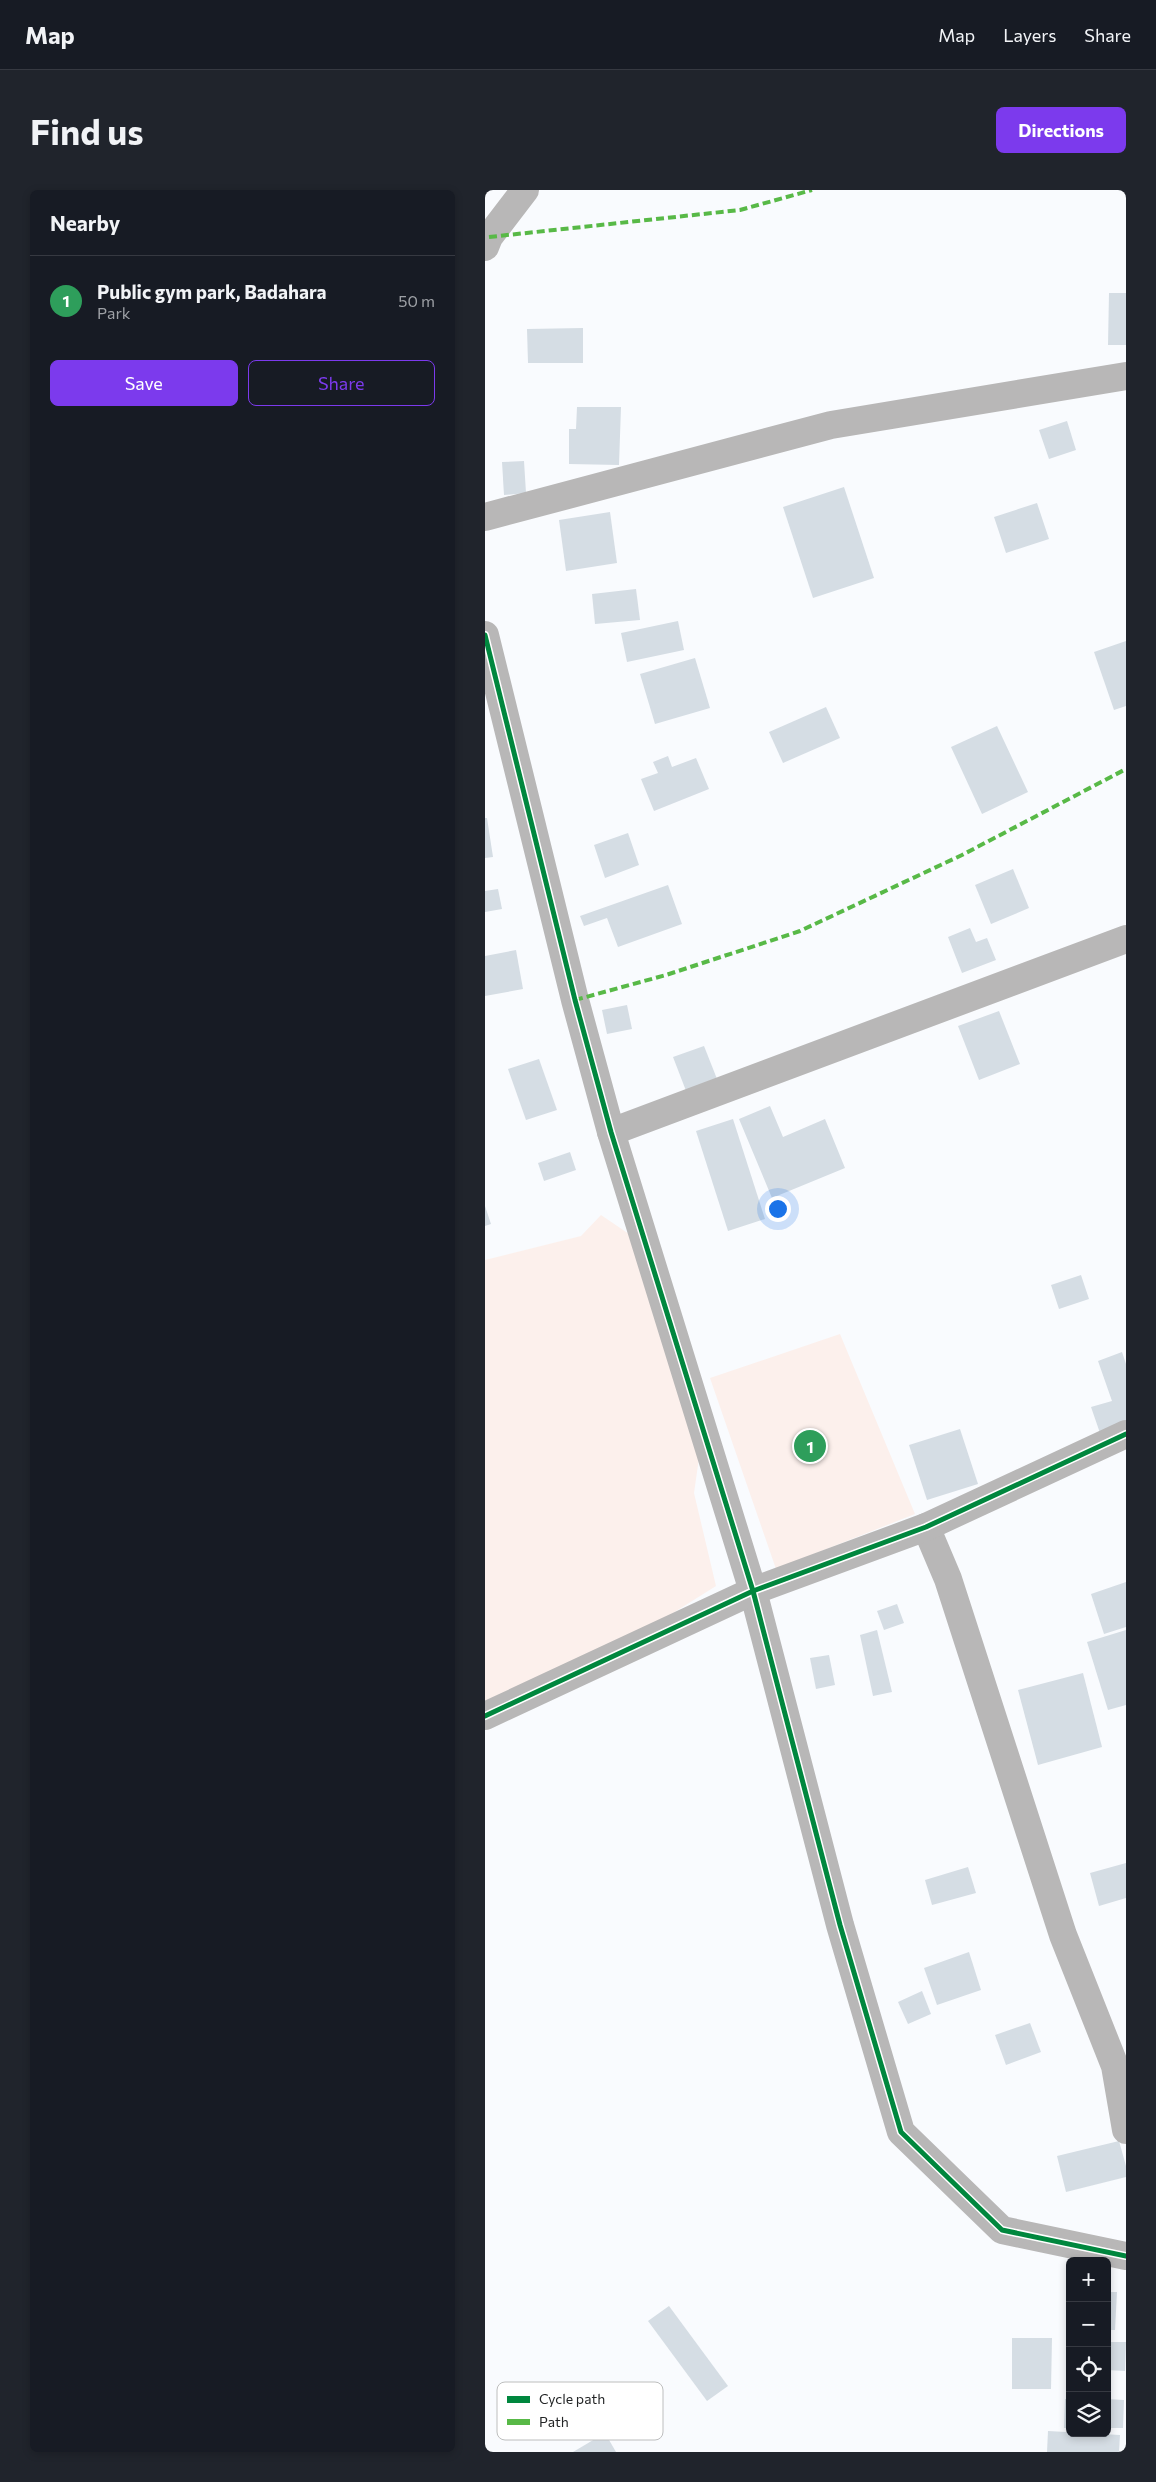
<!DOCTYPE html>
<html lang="en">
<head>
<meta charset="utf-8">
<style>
  :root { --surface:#171b24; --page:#20242c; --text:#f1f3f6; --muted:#9ea1a6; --line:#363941; --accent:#7c3aed }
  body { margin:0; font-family:Commissioner,sans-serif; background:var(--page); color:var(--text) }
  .controls { position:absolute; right:15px; bottom:15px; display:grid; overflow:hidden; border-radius:8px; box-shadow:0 2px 8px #0003 }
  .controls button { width:45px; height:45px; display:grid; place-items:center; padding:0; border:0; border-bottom:1px solid var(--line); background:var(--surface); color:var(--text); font:25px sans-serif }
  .you { position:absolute; left:292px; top:1018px; width:18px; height:18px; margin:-12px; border:4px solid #fff; border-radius:50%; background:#1a73e8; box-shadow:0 0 0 8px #1a73e833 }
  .badge { display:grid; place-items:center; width:32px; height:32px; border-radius:50%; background:var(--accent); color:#fff; font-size:16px; font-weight:700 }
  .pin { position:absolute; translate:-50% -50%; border:2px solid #fff; box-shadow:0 1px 5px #0006 }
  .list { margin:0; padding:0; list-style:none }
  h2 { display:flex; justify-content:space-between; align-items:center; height:65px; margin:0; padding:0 20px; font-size:21px }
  h2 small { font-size:16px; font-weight:400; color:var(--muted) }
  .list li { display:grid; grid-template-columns:32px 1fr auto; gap:15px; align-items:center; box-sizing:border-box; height:90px; padding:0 20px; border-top:1px solid var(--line) }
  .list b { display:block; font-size:19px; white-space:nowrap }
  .list p { margin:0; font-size:16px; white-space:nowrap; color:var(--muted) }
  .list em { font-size:16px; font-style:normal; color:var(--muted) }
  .actions { display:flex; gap:10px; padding:15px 20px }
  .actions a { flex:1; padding:11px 0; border:1px solid var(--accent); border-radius:8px; text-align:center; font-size:18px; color:var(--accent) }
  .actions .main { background:var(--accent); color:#fff }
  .icon { flex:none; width:28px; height:28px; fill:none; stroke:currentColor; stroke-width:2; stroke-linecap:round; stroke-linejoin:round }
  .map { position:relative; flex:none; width:641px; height:2262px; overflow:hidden; border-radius:8px }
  header { display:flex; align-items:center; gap:30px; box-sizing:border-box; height:70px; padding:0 25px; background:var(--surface); border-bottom:1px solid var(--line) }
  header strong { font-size:24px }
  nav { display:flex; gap:28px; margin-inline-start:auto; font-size:18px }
  .intro { display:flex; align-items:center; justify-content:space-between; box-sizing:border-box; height:120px; padding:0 30px }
  h1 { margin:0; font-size:35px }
  .button { padding:12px 22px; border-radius:8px; background:var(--accent); color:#fff; font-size:18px; font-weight:700 }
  main { display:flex; gap:30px; padding:0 30px }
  aside { flex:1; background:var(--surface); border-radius:8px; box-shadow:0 2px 8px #0003 }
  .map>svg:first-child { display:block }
  .green { fill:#fcf0ec }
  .building { fill:#d5dde4 }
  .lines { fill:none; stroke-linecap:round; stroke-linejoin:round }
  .street { stroke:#b8b7b7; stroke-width:28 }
  .quiet { stroke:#58b947; stroke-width:4; stroke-dasharray:8 4; stroke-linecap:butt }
  .cycleway-casing { stroke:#fff; stroke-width:8 }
  .cycleway { stroke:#00873e; stroke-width:5 }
  .key { fill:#fff; stroke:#bdbebe; stroke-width:1 }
  .key-label { font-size:14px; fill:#232526 }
</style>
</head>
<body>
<header>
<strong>Map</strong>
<nav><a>Map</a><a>Layers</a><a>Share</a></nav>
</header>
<div class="intro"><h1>Find us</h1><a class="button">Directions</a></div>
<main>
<aside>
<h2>Nearby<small></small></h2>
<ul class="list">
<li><span class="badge" style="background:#2e9e5b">1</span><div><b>Public gym park, Badahara</b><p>Park</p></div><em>50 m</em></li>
</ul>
<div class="actions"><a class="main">Save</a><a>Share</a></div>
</aside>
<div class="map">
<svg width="641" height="2262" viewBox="0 0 641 2262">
  <rect width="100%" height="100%" fill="#f9fbfe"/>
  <g class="green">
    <path d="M116 1025 144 1044 216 1254 209 1303 231 1396 145 1450 0 1514V1070L96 1046Z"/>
    <path d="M355 1144 430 1324 291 1379 225 1188Z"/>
  </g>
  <g class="building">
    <path d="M624 103H641V155H623Z"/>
    <path d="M98 138V173H43L42 139Z"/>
    <path d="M92 217H136L134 275 84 274V239H91Z"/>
    <path d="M582 231 591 260 564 269 554 240Z"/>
    <path d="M39 271 41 303 19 305 17 272Z"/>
    <path d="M359 297 389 388 328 408 298 317Z"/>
    <path d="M552 313 564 349 521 363 509 327Z"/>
    <path d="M125 322 132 373 81 381 74 330Z"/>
    <path d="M151 399 155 430 110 434 107 404Z"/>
    <path d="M193 431 199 460 142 472 136 443Z"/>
    <path d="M641 451V516L629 520 609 462Z"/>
    <path d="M210 468 225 518 170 534 155 484Z"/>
    <path d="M341 517 355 548 298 573 284 542Z"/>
    <path d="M512 536 543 602 497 624 466 557Z"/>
    <path d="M183 566 187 577 211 568 224 599 169 621 156 589 173 583 168 572Z"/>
    <path d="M0 628H2L8 667 0 668Z"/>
    <path d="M143 643 154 675 120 688 109 655Z"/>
    <path d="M528 679 544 718 506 734 490 695Z"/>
    <path d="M183 695 197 734 133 757 122 728 99 736 95 726Z"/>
    <path d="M13 699 17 719 0 722V701Z"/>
    <path d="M485 738 491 752 502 748 511 770 477 783 463 747Z"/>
    <path d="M31 760 38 799 0 806V766Z"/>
    <path d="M142 815 147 839 122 844 117 820Z"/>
    <path d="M514 821 535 874 494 890 473 836Z"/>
    <path d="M219 856 234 894 203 906 188 867Z"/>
    <path d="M54 869 72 920 41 930 23 879Z"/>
    <path d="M285 916 298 947 340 929 360 978 287 1008 254 929Z"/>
    <path d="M248 929 280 1029 243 1041 211 941Z"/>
    <path d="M85 962 91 980 59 991 53 973Z"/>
    <path d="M0 1016 6 1034 0 1036Z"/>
    <path d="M596 1085 604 1109 574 1119 566 1095Z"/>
    <path d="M637 1162 641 1174V1234L615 1243 606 1217 627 1211 613 1171Z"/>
    <path d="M475 1239 493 1294 442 1310 424 1255Z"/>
    <path d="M641 1392V1437L619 1444 606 1404Z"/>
    <path d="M412 1414 419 1433 399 1440 392 1421Z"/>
    <path d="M392 1440 407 1502 388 1506 375 1445Z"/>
    <path d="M641 1440V1515L623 1520 602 1452Z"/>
    <path d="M344 1465 350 1495 331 1499 325 1468Z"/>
    <path d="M598 1483 617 1557 553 1575 533 1500Z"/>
    <path d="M641 1673V1708L614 1716 605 1683Z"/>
    <path d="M483 1677 491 1703 447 1715 440 1690Z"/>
    <path d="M484 1762 496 1800 452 1815 439 1778Z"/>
    <path d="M437 1801 446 1824 423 1834 413 1812Z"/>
    <path d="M545 1833 556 1862 521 1875 510 1845Z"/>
    <path d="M634 1951 641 1976V1987L581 2002 572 1966Z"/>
    <path d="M622 2102H632L630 2140H622Z"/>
    <path d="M184 2116 243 2196 222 2211 163 2131Z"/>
    <path d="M527 2148H567L566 2199H527Z"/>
    <path d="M622 2152H641L640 2181 622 2180Z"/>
    <path d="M580 2209H585V2238H579Z"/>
    <path d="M622 2209 639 2210 638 2238H622Z"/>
    <path d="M563 2241 635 2245 634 2262H562Z"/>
    <path d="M120 2243 131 2262H88Z"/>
  </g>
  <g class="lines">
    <g class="street">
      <path d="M0 57 4 47 40 0"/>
      <path d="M0 327 346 235 641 186"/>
      <path d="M0 445 90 810 126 942 268 1401 355 1735 416 1942 517 2040 641 2066"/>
      <path d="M126 942 641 749"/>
      <path d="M441 1337 463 1389 578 1745 630 1876 641 1940"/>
      <path d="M0 1526 268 1401 441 1337 641 1244"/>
    </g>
    <g class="quiet">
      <path d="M4 47 255 20 327 0"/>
      <path d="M90 810 181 785 315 741 477 665 641 579"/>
    </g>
    <g class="cycleway-casing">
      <g id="cycleway">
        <path d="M0 445 90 810 126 942 268 1401 355 1735 416 1942 517 2040 641 2066"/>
        <path d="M0 1526 268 1401 441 1337 641 1244"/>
      </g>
    </g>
    <use href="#cycleway" class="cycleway"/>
  </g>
  <rect x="12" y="2192" width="166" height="58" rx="8" class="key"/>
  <rect x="22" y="2206" width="23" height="7" fill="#00873e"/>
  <rect x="22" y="2229" width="23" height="6" fill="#58b947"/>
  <g class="key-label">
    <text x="54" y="2214">Cycle path</text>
    <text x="54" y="2237">Path</text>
  </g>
</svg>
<div class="controls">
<button>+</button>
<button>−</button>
<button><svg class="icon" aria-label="locate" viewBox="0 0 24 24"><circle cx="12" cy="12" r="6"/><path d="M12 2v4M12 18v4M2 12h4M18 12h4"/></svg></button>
<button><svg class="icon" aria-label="layers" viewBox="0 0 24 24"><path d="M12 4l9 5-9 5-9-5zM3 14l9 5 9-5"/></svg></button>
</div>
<div class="you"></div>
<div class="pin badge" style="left:325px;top:1256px;background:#2e9e5b">1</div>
</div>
</main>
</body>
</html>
